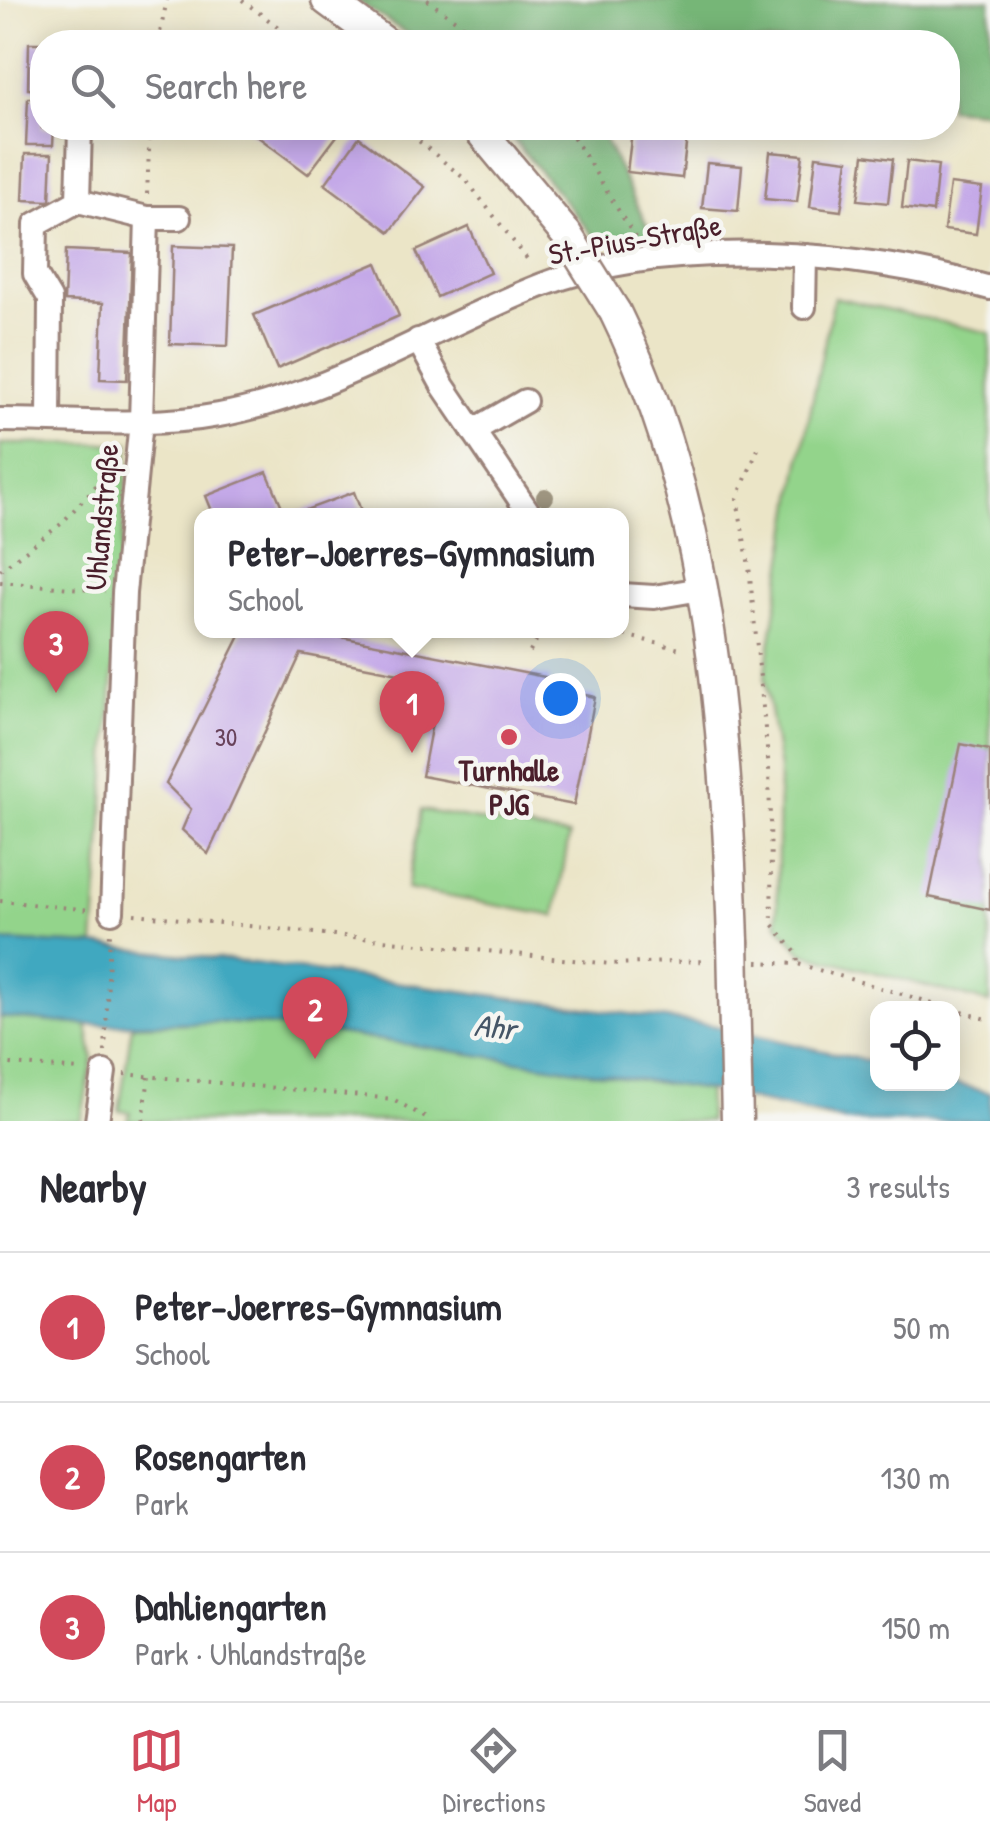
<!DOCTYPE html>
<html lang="en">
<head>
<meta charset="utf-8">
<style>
  :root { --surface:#fff; --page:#f2f2f3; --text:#2b2b33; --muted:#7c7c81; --line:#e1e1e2; --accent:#d1495b }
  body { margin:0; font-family:"Patrick Hand",sans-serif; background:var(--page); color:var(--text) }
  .controls { position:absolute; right:30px; bottom:30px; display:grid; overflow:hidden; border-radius:20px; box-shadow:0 5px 25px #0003 }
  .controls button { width:90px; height:90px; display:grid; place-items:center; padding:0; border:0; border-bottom:2px solid var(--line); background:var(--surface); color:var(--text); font:50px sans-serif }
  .you { position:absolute; left:560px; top:698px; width:35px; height:35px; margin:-25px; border:8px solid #fff; border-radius:50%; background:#1a73e8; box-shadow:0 0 0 15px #1a73e833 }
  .badge { display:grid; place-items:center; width:65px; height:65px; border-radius:50%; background:var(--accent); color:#fff; font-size:32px; font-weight:700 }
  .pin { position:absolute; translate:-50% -82px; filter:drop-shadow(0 2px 5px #0008) }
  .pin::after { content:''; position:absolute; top:52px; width:35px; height:30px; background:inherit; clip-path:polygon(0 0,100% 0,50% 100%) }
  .popup { position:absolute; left:194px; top:508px; width:435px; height:130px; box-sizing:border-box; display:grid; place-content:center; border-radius:20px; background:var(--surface); filter:drop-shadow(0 2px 8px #0005); font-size:32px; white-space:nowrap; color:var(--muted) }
  .popup b { font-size:38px; color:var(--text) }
  .popup::after { content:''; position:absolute; left:50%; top:100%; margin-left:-20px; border:20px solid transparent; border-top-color:var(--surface) }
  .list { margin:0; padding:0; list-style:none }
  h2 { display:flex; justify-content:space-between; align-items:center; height:130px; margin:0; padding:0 40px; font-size:42px }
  h2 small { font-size:32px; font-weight:400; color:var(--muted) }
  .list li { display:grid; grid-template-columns:65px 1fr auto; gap:30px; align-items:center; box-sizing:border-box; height:150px; padding:0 40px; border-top:2px solid var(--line) }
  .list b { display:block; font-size:38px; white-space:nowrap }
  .list p { margin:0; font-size:32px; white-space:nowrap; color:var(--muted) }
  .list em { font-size:32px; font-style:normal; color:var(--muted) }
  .icon { flex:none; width:55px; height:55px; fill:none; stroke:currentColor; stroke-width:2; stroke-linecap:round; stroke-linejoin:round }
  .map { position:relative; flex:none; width:990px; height:1121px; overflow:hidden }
  .search { position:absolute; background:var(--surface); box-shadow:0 5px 25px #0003; left:30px; right:30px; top:30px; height:110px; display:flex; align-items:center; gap:25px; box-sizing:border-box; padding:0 35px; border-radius:40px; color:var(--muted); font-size:38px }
  .sheet { height:580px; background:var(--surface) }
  nav { display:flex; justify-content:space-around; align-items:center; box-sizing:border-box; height:140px; border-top:2px solid var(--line); background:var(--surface); font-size:28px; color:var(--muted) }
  nav a { display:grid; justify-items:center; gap:5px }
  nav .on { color:var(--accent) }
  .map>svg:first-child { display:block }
  .green { fill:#93d48b; stroke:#6e7a5b; stroke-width:2.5 }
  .forest { fill:#76b677; stroke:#606a51; stroke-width:2.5 }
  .water { fill:#40a8c0; stroke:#456476; stroke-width:2.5 }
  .building { fill:#c4a9e8 }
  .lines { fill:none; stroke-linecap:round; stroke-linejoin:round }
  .minor-casing { stroke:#9a8279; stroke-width:28 }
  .major-casing { stroke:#9a8279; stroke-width:35 }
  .path { stroke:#9a8279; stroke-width:4; stroke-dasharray:2.5 8; stroke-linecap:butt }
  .minor { stroke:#fff; stroke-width:22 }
  .major { stroke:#fff; stroke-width:30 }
  .major-bridge-casing { stroke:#9a8279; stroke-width:35; stroke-linecap:butt }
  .major-bridge { stroke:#fff; stroke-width:30 }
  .tree { fill:#9f9681 }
  .poi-dot { fill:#d1495b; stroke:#f6f6f2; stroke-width:4 }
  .labels { text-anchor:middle; stroke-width:9; stroke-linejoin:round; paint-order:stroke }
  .number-label { font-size:25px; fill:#68425a }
  .street-label { font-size:30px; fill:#4a1f2b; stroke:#f6f6f2 }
  .poi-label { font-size:30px; font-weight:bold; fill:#4a1f2b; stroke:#f6f6f2 }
  .water-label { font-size:32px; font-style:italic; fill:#465667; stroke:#f6f6f2 }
</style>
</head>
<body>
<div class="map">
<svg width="990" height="1121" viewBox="0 0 990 1121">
  <rect width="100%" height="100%" fill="#f6f6f2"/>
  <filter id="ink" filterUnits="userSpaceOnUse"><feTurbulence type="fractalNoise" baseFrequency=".01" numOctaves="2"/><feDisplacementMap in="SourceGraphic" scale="20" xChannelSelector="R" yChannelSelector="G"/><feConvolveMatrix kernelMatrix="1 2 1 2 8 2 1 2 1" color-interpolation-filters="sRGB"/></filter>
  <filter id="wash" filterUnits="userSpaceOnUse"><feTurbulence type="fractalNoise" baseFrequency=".0048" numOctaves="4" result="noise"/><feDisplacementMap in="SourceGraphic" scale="40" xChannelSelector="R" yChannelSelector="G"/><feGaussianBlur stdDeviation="2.25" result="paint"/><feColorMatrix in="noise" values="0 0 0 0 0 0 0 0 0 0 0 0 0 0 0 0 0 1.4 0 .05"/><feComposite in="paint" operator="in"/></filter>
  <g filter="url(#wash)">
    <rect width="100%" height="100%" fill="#ebe5c7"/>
    <g class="green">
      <path d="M834 297 990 333V1003L802 953 777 923 779 769 765 677 798 471Z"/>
      <path d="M129 443 94 945 0 941V444Z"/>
      <path d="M421 810 569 836 555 916 407 889Z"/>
      <path d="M0 1017 87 1025 93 1058 81 1121H0Z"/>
      <path d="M216 1022 300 1028 707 1090 709 1121H128L130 1112 119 1111 132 1025Z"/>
    </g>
    <g class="forest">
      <path d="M355 0H990V112L948 108V42H420Z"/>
      <path d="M504 128H599L652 236 598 242Z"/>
    </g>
    <path class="water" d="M0 941 94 945 247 962 711 1025 877 1063 878 1084 953 1083 990 1093V1121H849L707 1090 300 1028 216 1022 87 1025 0 1017Z"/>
    <g id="blocks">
      <g class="building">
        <path d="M29 43H42V90L28 89Z"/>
        <path d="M28 98H42V128H54L53 145H26Z"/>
        <path d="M246 128H343L308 174Z"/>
        <path d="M632 131 687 137 682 178 627 172Z"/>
        <path d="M359 137 425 187 390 232 325 184Z"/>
        <path d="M770 152 803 155 797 202 765 199Z"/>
        <path d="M25 154H52L50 201 23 200Z"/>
        <path d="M864 155 893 159 888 203 858 200Z"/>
        <path d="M816 156 848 160 841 211 810 207Z"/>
        <path d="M907 161 938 165 933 212 902 208Z"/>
        <path d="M707 163 742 166 738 211 702 208Z"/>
        <path d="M950 184 982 188 976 234 944 230Z"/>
        <path d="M469 227 490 273 437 297 416 251Z"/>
        <path d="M173 246 232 248 228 346 170 344Z"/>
        <path d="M66 250 132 253 127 380 100 379 103 303 64 301Z"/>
        <path d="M377 263 399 316 277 369 254 315Z"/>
        <path d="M267 472 286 516H214L206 496Z"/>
        <path d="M354 492 363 516H292V515Z"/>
        <path d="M243 630H338L340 637 550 678 547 687 595 697 574 805 422 776 440 681 301 654 208 854 182 830 191 809 166 784Z"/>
        <path d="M961 744 990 750V910L929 897Z"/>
      </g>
    </g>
  </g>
  <g filter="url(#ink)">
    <use href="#blocks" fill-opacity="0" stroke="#9a8279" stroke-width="2.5"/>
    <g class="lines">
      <g class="minor-casing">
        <g id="minor">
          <path d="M78 201 147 218H179"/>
          <path d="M804 307 805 256"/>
          <path d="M418 340 443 386 531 516"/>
          <path d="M0 420C72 420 148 428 219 415 328 396 439 325 542 285 670 236 860 250 990 288"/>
          <path d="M49 420 50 299 35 274 36 224 78 201 80 128"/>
          <path d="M473 431 525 401"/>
          <path d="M622 595 654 597 701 589"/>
          <path d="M112 912 124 593 141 421 147 218"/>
          <path d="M97 1121 104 1072"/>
        </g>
      </g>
      <g class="major-casing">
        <g id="major">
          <path d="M327 0 384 42"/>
          <path d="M478 128 566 234"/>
          <path d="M615 312C711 507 726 729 733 941"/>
        </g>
      </g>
      <g class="path">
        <path d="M242 0 298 42"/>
        <path d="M427 0 487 42"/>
        <path d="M158 42 167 0"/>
        <path d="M403 128 466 180 531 264"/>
        <path d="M568 128 636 239"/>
        <path d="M147 194 150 128"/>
        <path d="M758 449 737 499 749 566 769 769 772 923 797 954 798 964"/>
        <path d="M0 570 61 524 114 466"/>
        <path d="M0 582 105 591"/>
        <path d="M604 630 684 650"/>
        <path d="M530 652 542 630"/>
        <path d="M0 901 90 910"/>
        <path d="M134 914 610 964 707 961"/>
        <path d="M757 962 798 964 950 1008"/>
        <path d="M952 1009 990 1020"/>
        <path d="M105 1052 110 931"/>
        <path d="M0 1063 80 1070"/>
        <path d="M124 1074 393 1099 431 1121"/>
        <path d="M143 1121 149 1076"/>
      </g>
      <use href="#minor" class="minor"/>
      <use href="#major" class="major"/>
      <g class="major-bridge-casing">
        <g id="major-bridge">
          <path d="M566 234 615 312"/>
          <path d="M733 941 737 1121"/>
        </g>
      </g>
      <use href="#major-bridge" class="major-bridge"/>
    </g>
    <circle class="tree" cx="545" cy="497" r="9"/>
  </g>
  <circle class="poi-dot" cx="509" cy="737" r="10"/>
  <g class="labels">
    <g class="number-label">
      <text x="226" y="746">30</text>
    </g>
    <g class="street-label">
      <text transform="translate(635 240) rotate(-10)" y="10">St.-Pius-Straße</text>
      <text transform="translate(102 517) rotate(-85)" y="10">Uhlandstraße</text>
    </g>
    <g class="poi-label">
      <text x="509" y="781">Turnhalle<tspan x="509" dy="34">PJG</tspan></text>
    </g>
    <g class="water-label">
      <text transform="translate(495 1027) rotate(6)" y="11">Ahr</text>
    </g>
  </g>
</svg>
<div class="controls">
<button><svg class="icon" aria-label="locate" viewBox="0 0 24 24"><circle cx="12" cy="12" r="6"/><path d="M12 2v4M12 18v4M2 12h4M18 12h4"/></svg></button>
</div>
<div class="you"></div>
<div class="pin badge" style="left:412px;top:753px">1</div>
<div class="popup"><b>Peter-Joerres-Gymnasium</b>School</div>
<div class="pin badge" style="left:315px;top:1059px">2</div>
<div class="pin badge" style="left:56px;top:693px">3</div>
<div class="search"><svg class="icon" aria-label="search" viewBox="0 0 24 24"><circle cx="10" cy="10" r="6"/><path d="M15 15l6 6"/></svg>Search here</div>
</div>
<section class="sheet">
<h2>Nearby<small>3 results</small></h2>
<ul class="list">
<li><span class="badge">1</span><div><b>Peter-Joerres-Gymnasium</b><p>School</p></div><em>50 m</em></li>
<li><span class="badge">2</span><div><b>Rosengarten</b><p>Park</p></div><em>130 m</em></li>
<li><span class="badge">3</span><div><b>Dahliengarten</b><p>Park · Uhlandstraße</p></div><em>150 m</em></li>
</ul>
</section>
<nav>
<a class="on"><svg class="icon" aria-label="map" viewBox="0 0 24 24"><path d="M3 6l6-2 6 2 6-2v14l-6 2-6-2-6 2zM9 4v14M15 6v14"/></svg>Map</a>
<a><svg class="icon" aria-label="directions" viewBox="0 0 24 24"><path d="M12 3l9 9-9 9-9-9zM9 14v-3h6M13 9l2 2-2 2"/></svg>Directions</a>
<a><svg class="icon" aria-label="saved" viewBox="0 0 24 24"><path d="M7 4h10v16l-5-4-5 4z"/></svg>Saved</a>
</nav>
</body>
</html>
